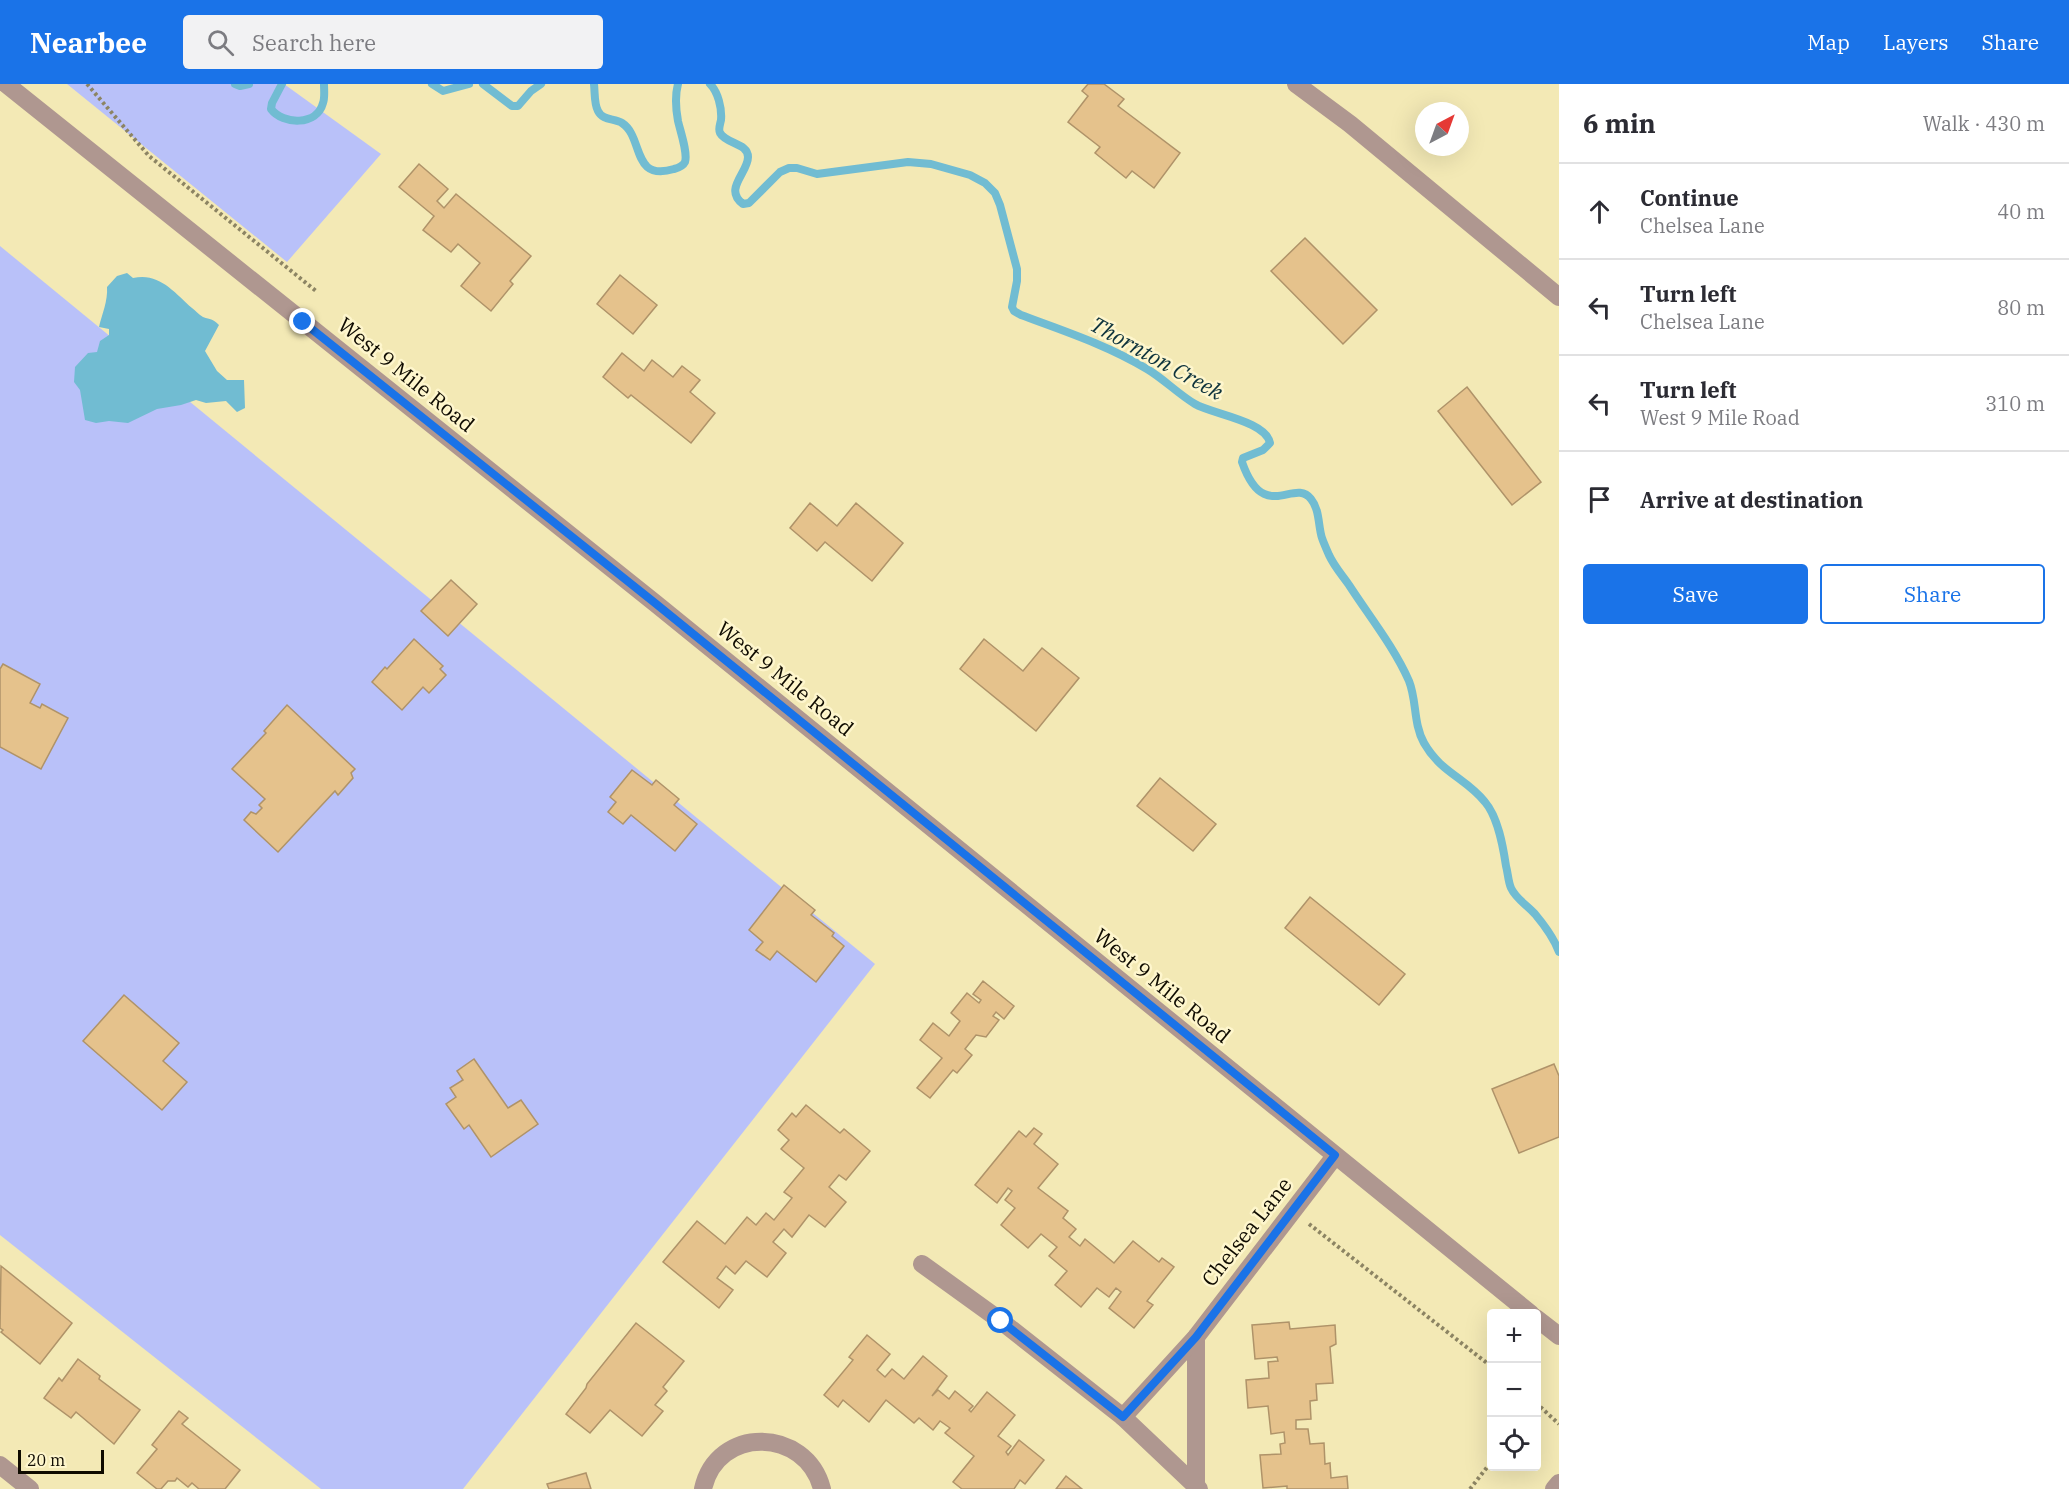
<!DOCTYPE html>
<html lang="en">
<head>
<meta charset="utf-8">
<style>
  :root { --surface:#fff; --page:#f2f2f3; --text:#2b2b33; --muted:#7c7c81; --line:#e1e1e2; --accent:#1a73e8 }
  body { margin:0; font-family:"IBM Plex Serif",serif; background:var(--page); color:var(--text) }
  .controls { position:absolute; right:18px; bottom:18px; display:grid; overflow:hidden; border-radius:6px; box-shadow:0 6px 24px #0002 }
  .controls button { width:54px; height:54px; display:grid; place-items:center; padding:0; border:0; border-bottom:2px solid var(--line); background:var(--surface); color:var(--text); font:30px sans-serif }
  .compass { position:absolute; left:1415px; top:18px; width:54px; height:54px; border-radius:50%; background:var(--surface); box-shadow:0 6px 24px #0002; rotate:41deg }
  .scale { position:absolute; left:18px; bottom:15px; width:86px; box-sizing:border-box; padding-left:6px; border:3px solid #0f0b00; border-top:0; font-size:16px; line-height:21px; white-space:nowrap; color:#0f0b00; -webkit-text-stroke:4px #fef6cd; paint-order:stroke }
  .stop { position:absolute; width:18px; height:18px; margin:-14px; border:4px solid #1a73e8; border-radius:50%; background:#fff }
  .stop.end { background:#1a73e8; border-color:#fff; box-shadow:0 2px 6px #0008 }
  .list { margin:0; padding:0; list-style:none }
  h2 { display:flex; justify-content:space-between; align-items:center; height:78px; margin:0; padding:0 24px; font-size:26px }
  h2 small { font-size:20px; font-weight:400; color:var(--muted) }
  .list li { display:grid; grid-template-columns:39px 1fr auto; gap:18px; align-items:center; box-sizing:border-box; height:96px; padding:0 24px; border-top:2px solid var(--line) }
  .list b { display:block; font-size:22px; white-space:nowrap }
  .list p { margin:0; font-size:20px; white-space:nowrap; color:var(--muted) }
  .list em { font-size:20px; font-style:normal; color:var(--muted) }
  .actions { display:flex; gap:12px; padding:18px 24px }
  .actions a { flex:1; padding:14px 0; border:2px solid var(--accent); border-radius:6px; text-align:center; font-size:21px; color:var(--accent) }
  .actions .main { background:var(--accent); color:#fff }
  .icon { flex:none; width:33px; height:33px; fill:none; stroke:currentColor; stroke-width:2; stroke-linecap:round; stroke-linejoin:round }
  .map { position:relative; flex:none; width:1559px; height:1405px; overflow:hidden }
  header { display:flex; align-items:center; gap:36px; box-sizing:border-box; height:84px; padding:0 30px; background:var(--accent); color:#fff }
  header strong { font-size:28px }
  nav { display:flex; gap:33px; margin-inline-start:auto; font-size:21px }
  .search { width:420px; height:54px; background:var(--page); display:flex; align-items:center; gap:15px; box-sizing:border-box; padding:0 21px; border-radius:6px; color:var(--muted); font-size:22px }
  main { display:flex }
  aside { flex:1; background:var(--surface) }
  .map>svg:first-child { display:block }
  .green { fill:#b9c1f9 }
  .water { fill:#71bcd2 }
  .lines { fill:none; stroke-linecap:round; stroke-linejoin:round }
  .stream { stroke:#71bcd2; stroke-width:8 }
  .building { fill:#e5c28c; stroke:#af9369; stroke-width:1.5 }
  .path { stroke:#8c8463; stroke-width:4; stroke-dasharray:3 3; stroke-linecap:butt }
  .minor { stroke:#af9790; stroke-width:18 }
  .route { stroke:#1a73e8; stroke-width:8 }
  .labels { text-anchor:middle; stroke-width:5; stroke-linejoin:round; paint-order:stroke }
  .street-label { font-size:21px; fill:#0f0b00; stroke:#fef6cd }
  .water-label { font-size:22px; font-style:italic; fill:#0f343d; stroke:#fef6cd }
</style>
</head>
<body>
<header>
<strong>Nearbee</strong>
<div class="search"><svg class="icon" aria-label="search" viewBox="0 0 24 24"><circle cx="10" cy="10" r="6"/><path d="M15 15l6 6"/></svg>Search here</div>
<nav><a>Map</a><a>Layers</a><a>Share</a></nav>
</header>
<main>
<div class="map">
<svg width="1559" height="1405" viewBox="0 0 1559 1405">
  <rect width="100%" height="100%" fill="#f3e9b5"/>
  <g class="green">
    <path d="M67 0H284L381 70 287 178Z"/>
    <path d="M0 162 875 880 463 1405H321L0 1151Z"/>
  </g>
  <path class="water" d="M127 189 133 194C159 188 174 208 192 224 195 226 199 231 203 233 211 236 212 234 219 241L205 267 217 287 227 296H244L245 324 237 328 226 317 206 319 196 316 181 321 157 325 128 339 109 337 96 339 85 336 80 306 74 298 75 283 88 269 97 268 100 257 109 251V245L99 243C102 230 108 217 107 203L117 192Z"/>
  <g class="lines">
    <g class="stream">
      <path d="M235 0 240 2 249 0"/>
      <path d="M282 0 272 19 271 25C283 41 317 42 323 19 325 14 324 6 324 0"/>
      <path d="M432 0 443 7 469 0"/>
      <path d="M483 0 512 22H518L531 7 541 0"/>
      <path d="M594 0C595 9 594 20 598 27 603 37 614 34 622 39 644 53 631 98 674 85 678 84 683 82 685 78 688 69 680 46 678 37 676 26 675 11 678 0"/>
      <path d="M710 0C718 8 722 24 721 36 720 41 718 45 720 49 726 60 748 59 748 73 748 89 723 105 743 120L749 119 780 88 789 84H797L817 90 908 78 931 80 970 91 985 99 995 109 1000 121 1017 185V197L1012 223 1014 227 1021 231C1064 247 1107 261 1147 285 1164 295 1178 310 1195 320 1212 330 1266 337 1270 359L1263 366 1243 374 1242 378C1264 441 1294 393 1311 415 1320 426 1318 442 1322 454 1324 460 1327 466 1329 471 1334 482 1342 491 1349 501 1369 532 1394 563 1409 597 1417 617 1413 639 1424 659 1441 689 1466 694 1485 718 1498 733 1503 762 1506 782 1508 789 1508 797 1511 804 1516 815 1527 821 1535 830 1545 842 1554 854 1559 868"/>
    </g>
  </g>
  <g class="building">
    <path d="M1088 0H1104L1124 15 1118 22 1180 69 1154 104 1132 87 1126 94 1095 69 1100 63 1068 38 1088 12 1082 7Z"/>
    <path d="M419 80 448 105 437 117 444 124 456 110 531 172 510 197 513 200 491 227 461 202 480 179 458 160 451 168 423 146 434 132 399 103Z"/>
    <path d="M1305 154 1377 226 1343 260 1271 187Z"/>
    <path d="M620 191 657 221 633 250 597 220Z"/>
    <path d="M622 269 644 287 652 276 673 293 682 282 700 296 690 308 715 329 691 359 631 311 628 314 603 293Z"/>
    <path d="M1467 303 1541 398 1512 421 1438 327Z"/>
    <path d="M810 419 837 442 856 419 903 459 872 497 825 458 817 467 790 444Z"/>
    <path d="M451 496 477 520 448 552 421 527Z"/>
    <path d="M414 555 443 582 440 585 446 591 429 609 423 603 402 626 372 598 385 583 387 585Z"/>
    <path d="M984 555 1023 587 1042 564 1079 594 1036 647 960 585Z"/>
    <path d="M3 580 40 600 30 619 40 624 42 620 68 634 41 685 0 663V585Z"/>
    <path d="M287 621 355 685 351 689 353 694 338 711 335 707 278 768 244 736 251 728 256 730 262 724 259 721 265 715 232 685 266 649 264 647Z"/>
    <path d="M632 686 652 701 656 696 679 715 674 721 697 740 675 767 631 731 623 740 608 728 616 718 610 713Z"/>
    <path d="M1160 694 1216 740 1193 767 1137 722Z"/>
    <path d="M784 801 815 826 811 831 834 849 832 852 844 862 816 898 777 867 770 876 756 866 763 858 749 846Z"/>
    <path d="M1310 813 1405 890 1379 921 1285 844Z"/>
    <path d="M983 897 1014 922 1004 935 996 928 993 932 999 936 986 953 976 951 965 965 972 971 957 989 953 986 930 1014 917 1004 942 974 920 956 933 939 949 952 960 937 951 929 967 909 979 919 981 916 973 910Z"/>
    <path d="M124 911 179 959 163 977 187 998 162 1026 83 957Z"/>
    <path d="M474 975 508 1024 521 1016 538 1040 491 1073 469 1041 464 1045 446 1020 456 1013 450 1004 463 996 457 987Z"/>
    <path d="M1554 980 1559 992V1053L1519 1069 1492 1005Z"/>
    <path d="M806 1021 840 1049 844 1045 870 1067 846 1096 839 1091 829 1103 846 1118 825 1143 809 1131 792 1153 784 1145 773 1158 786 1169 767 1193 746 1177 735 1190 726 1182 717 1194 733 1206 719 1224 663 1178 697 1137 725 1160 747 1133 756 1141 766 1129 774 1136 792 1114 784 1108 804 1084 781 1065 789 1056 778 1046 792 1029 796 1033Z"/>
    <path d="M1034 1044 1042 1050 1034 1060 1058 1080 1038 1104 1068 1127 1063 1134 1076 1145 1069 1153 1080 1162 1085 1155 1114 1179 1133 1157 1159 1178 1162 1174 1174 1183 1147 1217 1153 1221 1134 1244 1109 1224 1121 1208 1116 1204 1109 1213 1097 1204 1081 1223 1055 1201 1067 1187 1049 1172 1057 1163 1041 1150 1028 1164 1001 1141 1015 1124 1005 1116 1012 1107 1008 1104 997 1119 975 1101 1019 1047 1026 1053Z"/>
    <path d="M1 1182 72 1239 40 1280 1 1248 3 1246 0 1244Z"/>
    <path d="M1289 1238 1290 1245 1335 1241 1336 1260 1330 1263 1333 1299 1316 1300 1317 1316 1310 1317 1311 1335 1296 1336V1345H1308L1310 1360 1324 1359 1325 1380 1330 1379 1331 1394 1347 1392 1348 1405H1287V1402L1263 1404 1260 1371 1281 1370 1280 1360 1285 1359 1284 1348 1271 1350 1268 1322 1248 1324 1246 1296 1269 1294 1268 1278 1278 1277 1277 1273 1255 1275 1252 1241Z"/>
    <path d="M636 1239 684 1277 663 1303 667 1307 655 1321 663 1327 642 1352 610 1326 590 1349 566 1330 586 1304 587 1300Z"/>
    <path d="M867 1251 890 1270 877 1286 885 1293 892 1285 904 1295 923 1272 947 1292 932 1312 938 1306 949 1315 955 1307 973 1322 969 1326 971 1328 987 1308 1015 1331 998 1352 1011 1362 1006 1368 1008 1371 1019 1356 1044 1376 1025 1400 1020 1396 1014 1405H962L953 1398 974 1372 945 1349 950 1344 940 1337 933 1346 919 1334 914 1339 886 1316 869 1338 843 1316 838 1323 824 1311 853 1276 849 1273Z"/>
    <path d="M78 1275 100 1292 99 1295 140 1326 114 1360 76 1328 71 1334 44 1314 59 1294 62 1297Z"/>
    <path d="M179 1327 188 1334 182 1340 240 1386 225 1405H199L192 1399 188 1403 177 1394 175 1397H168L161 1405H157L137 1389 157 1365 152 1361Z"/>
    <path d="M586 1389 591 1405H549L547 1400Z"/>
    <path d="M1066 1392 1082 1405H1056Z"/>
  </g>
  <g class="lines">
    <g class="path">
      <path d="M87 0 149 72 316 207"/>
      <path d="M1309 1140 1492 1283"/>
      <path d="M1536 1319 1559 1340"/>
      <path d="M1470 1405 1492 1377"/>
    </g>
    <g class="minor">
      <path d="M6 0 655 519 1531 1230"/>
      <path d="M1296 0 1350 40 1559 213"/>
      <path d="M922 1180 1001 1237 1123 1333 1199 1405"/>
      <path d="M1536 1234 1559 1252"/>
      <path d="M1196 1253V1402"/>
      <path d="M1123 1333 1196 1253 1335 1072"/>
      <path d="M0 1381 30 1405"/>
      <path d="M703 1405C717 1341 806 1343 822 1405"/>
      <path d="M1554 1405 1559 1399"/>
    </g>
  </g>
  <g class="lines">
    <path class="route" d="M303 238 655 519 1335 1071 1196 1253 1123 1333 1001 1237"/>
  </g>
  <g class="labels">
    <g class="street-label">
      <text transform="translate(406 291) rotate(39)" y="7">West 9 Mile Road</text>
      <text transform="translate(785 595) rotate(39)" y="7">West 9 Mile Road</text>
      <text transform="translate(1162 902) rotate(39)" y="7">West 9 Mile Road</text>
      <text transform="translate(1247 1148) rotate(-52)" y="7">Chelsea Lane</text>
    </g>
    <g class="water-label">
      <text transform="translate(1157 274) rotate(29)" y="8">Thornton Creek</text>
    </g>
  </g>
</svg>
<div class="controls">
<button>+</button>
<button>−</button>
<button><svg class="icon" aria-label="locate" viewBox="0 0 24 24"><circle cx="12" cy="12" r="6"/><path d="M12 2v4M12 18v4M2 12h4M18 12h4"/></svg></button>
</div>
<svg class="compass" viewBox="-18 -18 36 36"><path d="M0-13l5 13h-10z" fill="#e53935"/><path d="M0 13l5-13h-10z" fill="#7c7c81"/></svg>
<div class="scale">20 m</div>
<div class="stop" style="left:1001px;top:1237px"></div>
<div class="stop end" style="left:303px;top:238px"></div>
</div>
<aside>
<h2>6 min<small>Walk · 430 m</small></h2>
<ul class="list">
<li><svg class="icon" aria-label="ahead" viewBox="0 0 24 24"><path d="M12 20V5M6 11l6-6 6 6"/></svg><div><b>Continue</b><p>Chelsea Lane</p></div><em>40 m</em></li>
<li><svg class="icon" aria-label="left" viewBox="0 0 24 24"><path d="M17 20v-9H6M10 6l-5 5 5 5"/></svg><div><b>Turn left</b><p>Chelsea Lane</p></div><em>80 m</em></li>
<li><svg class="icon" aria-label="left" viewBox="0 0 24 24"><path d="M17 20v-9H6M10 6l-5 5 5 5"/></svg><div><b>Turn left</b><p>West 9 Mile Road</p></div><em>310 m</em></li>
<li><svg class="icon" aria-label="arrive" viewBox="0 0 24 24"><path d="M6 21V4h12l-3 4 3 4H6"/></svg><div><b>Arrive at destination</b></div></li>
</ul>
<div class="actions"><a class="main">Save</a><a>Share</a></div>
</aside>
</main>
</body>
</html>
